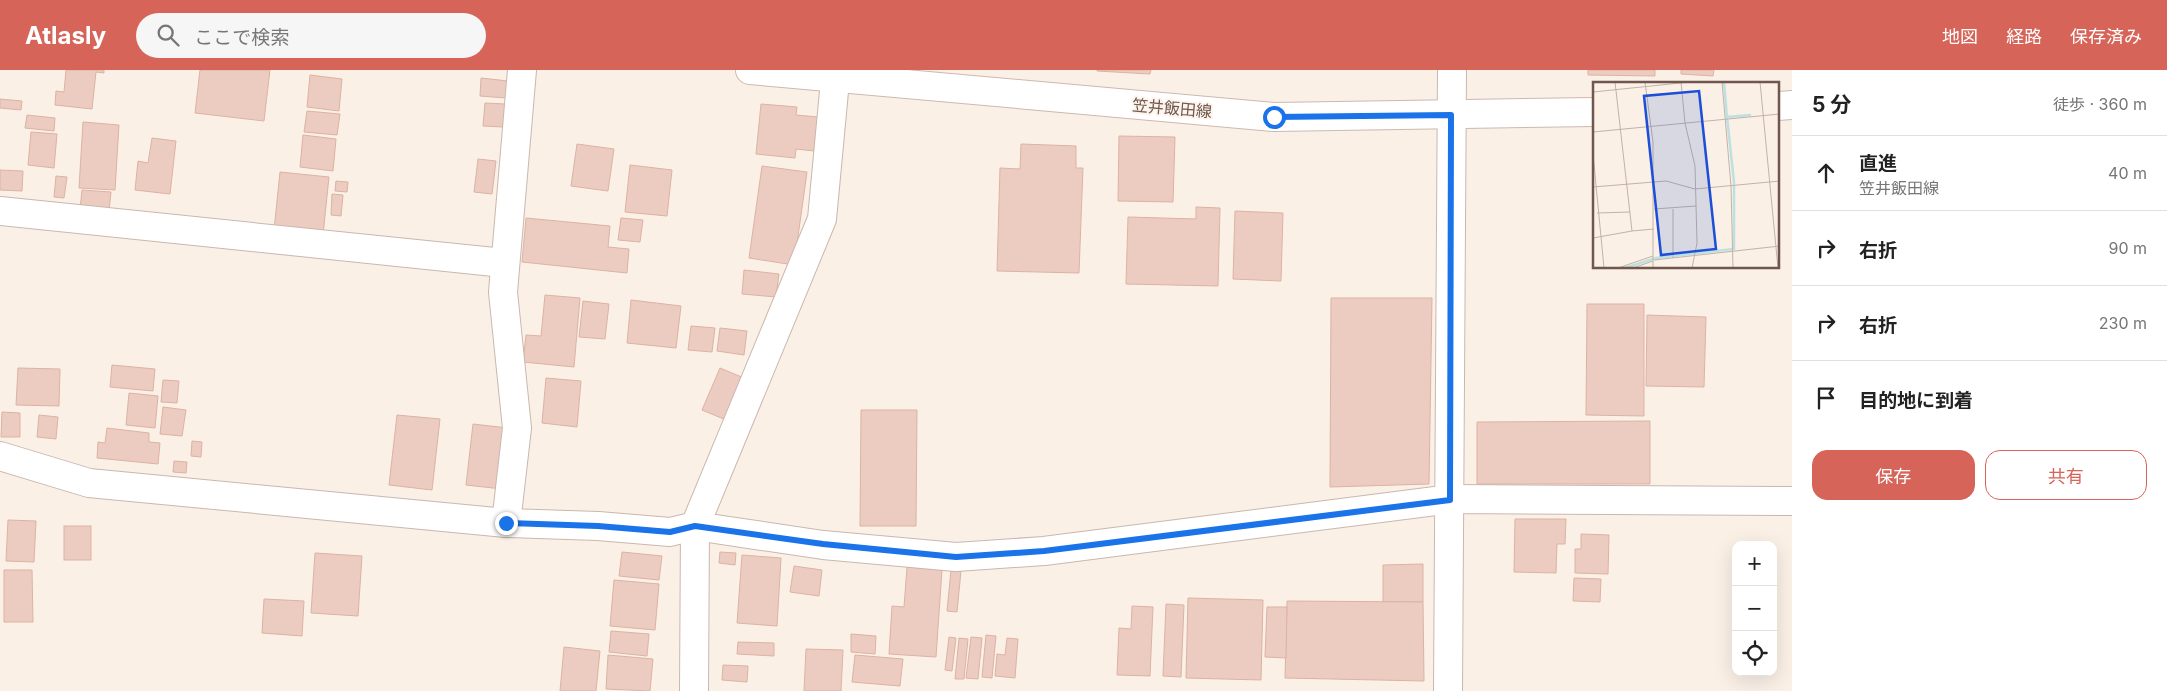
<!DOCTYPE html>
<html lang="ja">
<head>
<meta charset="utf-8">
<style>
  :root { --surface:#fff; --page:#f6f6f6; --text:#222; --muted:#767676; --line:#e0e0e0; --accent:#d66459 }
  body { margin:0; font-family:Inter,"Noto Sans JP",sans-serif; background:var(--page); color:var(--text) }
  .controls { position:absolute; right:15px; bottom:15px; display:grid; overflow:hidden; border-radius:10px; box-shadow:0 5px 20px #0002 }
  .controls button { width:45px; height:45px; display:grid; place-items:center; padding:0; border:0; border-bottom:1px solid var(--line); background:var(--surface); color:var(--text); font:25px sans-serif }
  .stop { position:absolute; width:15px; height:15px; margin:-11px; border:4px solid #1a73e8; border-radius:50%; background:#fff }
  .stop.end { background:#1a73e8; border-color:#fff; box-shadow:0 1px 5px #0008 }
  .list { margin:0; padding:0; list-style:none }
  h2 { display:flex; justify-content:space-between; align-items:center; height:65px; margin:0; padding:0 20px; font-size:21px }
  h2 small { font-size:16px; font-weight:400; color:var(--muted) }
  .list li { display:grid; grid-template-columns:32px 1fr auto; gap:15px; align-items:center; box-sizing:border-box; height:75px; padding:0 20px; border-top:1px solid var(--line) }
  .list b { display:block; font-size:19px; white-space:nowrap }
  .list p { margin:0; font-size:16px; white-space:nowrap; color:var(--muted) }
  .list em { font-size:16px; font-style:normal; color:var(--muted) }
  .actions { display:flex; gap:10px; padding:15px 20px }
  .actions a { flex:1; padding:11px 0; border:1px solid var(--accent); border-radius:15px; text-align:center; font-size:18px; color:var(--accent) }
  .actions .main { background:var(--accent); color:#fff }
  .icon { flex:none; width:28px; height:28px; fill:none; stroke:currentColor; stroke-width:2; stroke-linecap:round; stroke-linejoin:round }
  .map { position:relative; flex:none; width:1792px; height:621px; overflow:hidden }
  header { display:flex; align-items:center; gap:30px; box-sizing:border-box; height:70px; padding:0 25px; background:var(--accent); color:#fff }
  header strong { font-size:24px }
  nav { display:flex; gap:28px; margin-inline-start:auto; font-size:18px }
  .search { width:350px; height:45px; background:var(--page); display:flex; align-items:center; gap:12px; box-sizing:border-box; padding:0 18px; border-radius:28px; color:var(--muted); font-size:19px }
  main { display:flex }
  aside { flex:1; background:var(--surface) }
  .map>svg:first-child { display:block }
  .building { fill:#ecccc1; stroke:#ddb2a3 }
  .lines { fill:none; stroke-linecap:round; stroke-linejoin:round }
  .minor-casing { stroke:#cab7ae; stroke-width:30 }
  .tertiary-casing { stroke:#cab7ae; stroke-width:30 }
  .secondary-casing { stroke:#ceb8af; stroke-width:30 }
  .minor { stroke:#fff; stroke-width:28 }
  .tertiary { stroke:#fff; stroke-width:28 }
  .secondary { stroke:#fff; stroke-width:28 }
  .route { stroke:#1a73e8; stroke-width:6 }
  .labels { text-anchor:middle; stroke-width:4; stroke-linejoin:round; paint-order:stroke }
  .street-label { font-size:16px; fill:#70564e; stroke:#fdf4ec }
  .inset-river { fill:none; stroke:#bde1e1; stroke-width:2.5 }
  .inset-road { fill:none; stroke:#c3b2a9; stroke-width:1 }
  .view { fill:#1d4ed8; fill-opacity:0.15; stroke:#1d4ed8; stroke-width:2.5 }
  .inset-edge { fill:none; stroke:#70564e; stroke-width:2.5 }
</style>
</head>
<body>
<header>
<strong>Atlasly</strong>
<div class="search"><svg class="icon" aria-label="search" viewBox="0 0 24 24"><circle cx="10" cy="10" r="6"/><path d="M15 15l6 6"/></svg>ここで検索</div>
<nav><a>地図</a><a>経路</a><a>保存済み</a></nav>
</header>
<main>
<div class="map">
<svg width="1792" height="621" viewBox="0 0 1792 621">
  <rect width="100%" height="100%" fill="#faf0e6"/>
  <g class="building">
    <path d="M66 0H104V3L96 2 92 39 55 35 56 21 64 22Z"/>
    <path d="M200 0H270L264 51 195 43Z"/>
    <path d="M1097 0H1151L1150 4 1097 1Z"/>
    <path d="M1588 0H1655V6L1588 5Z"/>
    <path d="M1681 0H1714L1713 6 1681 4Z"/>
    <path d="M310 5 342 9 339 41 307 37Z"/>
    <path d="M481 8 508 11 506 28 480 26Z"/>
    <path d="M0 29 22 31 21 40 0 38Z"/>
    <path d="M485 33 505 34 503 57 483 56Z"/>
    <path d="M761 34 797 37 796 45 818 47 814 81 796 79 795 88 756 84Z"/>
    <path d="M307 41 340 44 337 65 304 62Z"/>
    <path d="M27 45 55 48 54 61 25 58Z"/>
    <path d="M83 52 119 55 115 120 79 118Z"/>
    <path d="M31 62 57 64 54 98 28 95Z"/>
    <path d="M303 65 336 69 333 101 300 97Z"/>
    <path d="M1119 66 1175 67 1173 132 1118 131Z"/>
    <path d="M152 68 176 71 170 124 135 120 138 91 148 93Z"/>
    <path d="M577 74 614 79 608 121 571 116Z"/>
    <path d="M1021 74 1076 76V98H1083L1079 203 997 201 1000 98 1020 99Z"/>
    <path d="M478 89 496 91 492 124 474 122Z"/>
    <path d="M630 95 672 100 667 146 625 142Z"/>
    <path d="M762 96 807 102 794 195 749 188Z"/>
    <path d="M0 100 23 101 22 121 0 120Z"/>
    <path d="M280 102 329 107 323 165 274 160Z"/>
    <path d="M56 106 67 107 64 128 54 127Z"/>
    <path d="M336 111 348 112 347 122 335 121Z"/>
    <path d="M82 120 111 122 109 141 80 139Z"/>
    <path d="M332 124 343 125 341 146 331 145Z"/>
    <path d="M1196 137 1220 138 1218 216 1126 214 1128 147 1196 149Z"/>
    <path d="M1235 141 1283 143 1281 211 1233 209Z"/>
    <path d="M526 148 610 156 608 177 629 179 627 203 522 192Z"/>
    <path d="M621 148 643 150 640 172 618 170Z"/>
    <path d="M744 200 779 204 776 227 742 224Z"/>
    <path d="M545 225 580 228 574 297 523 292 526 265 541 266Z"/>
    <path d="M1331 228H1432L1429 414 1330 417Z"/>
    <path d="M631 230 681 236 676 278 627 273Z"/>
    <path d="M583 231 609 234 605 269 579 267Z"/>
    <path d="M1587 234H1644V346L1586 345Z"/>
    <path d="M1647 245 1706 247 1704 317 1646 316Z"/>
    <path d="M691 256 715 258 712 282 688 280Z"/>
    <path d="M720 258 747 261 744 285 717 281Z"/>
    <path d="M112 295 155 299 153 321 110 317Z"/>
    <path d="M18 298 60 299 59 336 16 335Z"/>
    <path d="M720 298 744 308 726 350 702 340Z"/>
    <path d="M546 308 581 311 577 357 542 353Z"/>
    <path d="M163 310 179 311 177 333 161 332Z"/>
    <path d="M129 323 158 326 155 358 126 355Z"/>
    <path d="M163 337 186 340 182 366 160 364Z"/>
    <path d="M861 340H917L916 456H860Z"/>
    <path d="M2 342 20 343V367H1Z"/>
    <path d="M39 345 58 347 56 369 37 367Z"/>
    <path d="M397 345 440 349 432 420 389 415Z"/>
    <path d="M1650 351V414H1477V352Z"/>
    <path d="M473 354 508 358 502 419 466 415Z"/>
    <path d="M107 358 149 363V372L160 373 158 394 97 388 98 372 105 373Z"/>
    <path d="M192 371 202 372 201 387 191 386Z"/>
    <path d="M174 391 187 392 186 403 173 402Z"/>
    <path d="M1515 449H1566L1565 474H1557L1556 503 1514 502Z"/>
    <path d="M8 450 36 451 34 492 6 491Z"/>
    <rect x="64" y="456" width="27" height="34"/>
    <path d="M1581 464 1609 465 1608 504 1575 503V479H1581Z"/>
    <path d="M622 482 662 486 659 510 619 506Z"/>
    <path d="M720 482 736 483 735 495 719 493Z"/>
    <path d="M315 483 362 486 358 546 311 543Z"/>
    <path d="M742 485 781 488 777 556 737 553Z"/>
    <path d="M1423 494V532H1383V495Z"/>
    <path d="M794 496 822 500 819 526 790 522Z"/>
    <path d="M907 497 942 500 936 587 889 584 892 536 904 537Z"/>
    <path d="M4 500H32L33 552H4Z"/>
    <path d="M951 500 961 501 957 542 947 541Z"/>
    <path d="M1574 508 1601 509 1600 532 1573 531Z"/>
    <path d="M614 510 659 514 655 560 610 556Z"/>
    <path d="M1188 528 1263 530 1261 610 1186 608Z"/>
    <path d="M264 529 304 531 302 566 262 563Z"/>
    <path d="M1287 531 1423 532 1424 611 1285 608Z"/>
    <path d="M1166 534 1184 535 1181 607 1163 606Z"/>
    <path d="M1132 536 1153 537 1150 606 1117 605 1119 558 1131 559Z"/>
    <path d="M1267 537H1287L1286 588 1265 587Z"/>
    <path d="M611 561 649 564 647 586 609 582Z"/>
    <path d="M851 564 876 566 875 584 851 582Z"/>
    <path d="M986 565 996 566 992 608 982 607Z"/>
    <path d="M949 567 956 568 952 601 945 600Z"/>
    <path d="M971 567 982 568 978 609 966 608Z"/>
    <path d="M959 568 968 569 964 609H955Z"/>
    <path d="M1007 568 1018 569 1015 608 995 606 997 584 1005 585Z"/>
    <path d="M738 572 774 573V586L737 584Z"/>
    <path d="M564 577 600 581 596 621H560Z"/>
    <path d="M806 579 843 580 841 621H804Z"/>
    <path d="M608 585 653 589 650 621 606 619Z"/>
    <path d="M855 585 903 589 900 616 852 612Z"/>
    <path d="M723 595 748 596 747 612 722 610Z"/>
  </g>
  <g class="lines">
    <g class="minor-casing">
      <g id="minor">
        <path d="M0 141 504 193"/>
        <path d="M0 386 89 413 506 453 598 456 670 462 695 456 823 475 956 487 1044 481 1451 429 1792 431"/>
        <path d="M506 453 517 358 503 222 522 0"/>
        <path d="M694 621 695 456 822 149 836 0"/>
      </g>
    </g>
    <g class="tertiary-casing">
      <path id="tertiary" d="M1448 621 1452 0"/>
    </g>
    <g class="secondary-casing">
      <g id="secondary">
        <path d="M750 0 1274 47 1594 42"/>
        <path d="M1778 36 1792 35"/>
      </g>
    </g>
    <use href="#minor" class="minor"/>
    <use href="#tertiary" class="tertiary"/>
    <use href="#secondary" class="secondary"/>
  </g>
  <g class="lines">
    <path class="route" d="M506 453 598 456 670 462 695 456 823 474 956 487 1044 481 1450 430 1451 45 1274 47"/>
  </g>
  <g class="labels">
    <g class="street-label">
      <text transform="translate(1172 38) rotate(5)" y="6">笠井飯田線</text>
    </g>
  </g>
  <g transform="translate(1593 12)">
    <rect width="186" height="186" fill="#faf0e6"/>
    <path class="inset-river" d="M131 0 134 35M32 186 63 176 141 167V100L134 35 158 33"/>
    <path class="inset-road" d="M22 0 39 149 61 147M52 0 60 60V186M88 0 92 41 102 84 104 161 99 186M129 0 138 104 140 186M167 0 185 186M0 10 97 0M0 50 187 32M0 72 11 186M0 105 73 99 102 107 187 99M61 127 103 124M80 127V176M4 131 37 130M0 156 39 149M61 178 187 164M25 186 60 174M40 186 60 179"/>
    <path class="view" d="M106 9 123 167 68 173 51 14Z"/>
    <rect width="186" height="186" class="inset-edge"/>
  </g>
</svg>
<div class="controls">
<button>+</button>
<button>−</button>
<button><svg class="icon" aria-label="locate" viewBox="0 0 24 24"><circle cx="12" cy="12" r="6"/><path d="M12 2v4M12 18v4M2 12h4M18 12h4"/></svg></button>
</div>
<div class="stop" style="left:1274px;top:47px"></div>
<div class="stop end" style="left:506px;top:453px"></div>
</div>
<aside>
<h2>5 分<small>徒歩 · 360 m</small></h2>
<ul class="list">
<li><svg class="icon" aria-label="ahead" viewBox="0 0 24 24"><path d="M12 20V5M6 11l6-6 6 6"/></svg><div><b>直進</b><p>笠井飯田線</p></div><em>40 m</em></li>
<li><svg class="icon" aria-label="right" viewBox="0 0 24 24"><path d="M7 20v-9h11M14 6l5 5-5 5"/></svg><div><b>右折</b></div><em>90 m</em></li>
<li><svg class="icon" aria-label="right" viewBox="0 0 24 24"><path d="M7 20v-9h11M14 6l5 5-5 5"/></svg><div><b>右折</b></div><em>230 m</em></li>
<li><svg class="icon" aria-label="arrive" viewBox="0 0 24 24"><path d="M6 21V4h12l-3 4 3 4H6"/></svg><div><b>目的地に到着</b></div></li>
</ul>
<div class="actions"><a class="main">保存</a><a>共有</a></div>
</aside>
</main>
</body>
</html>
